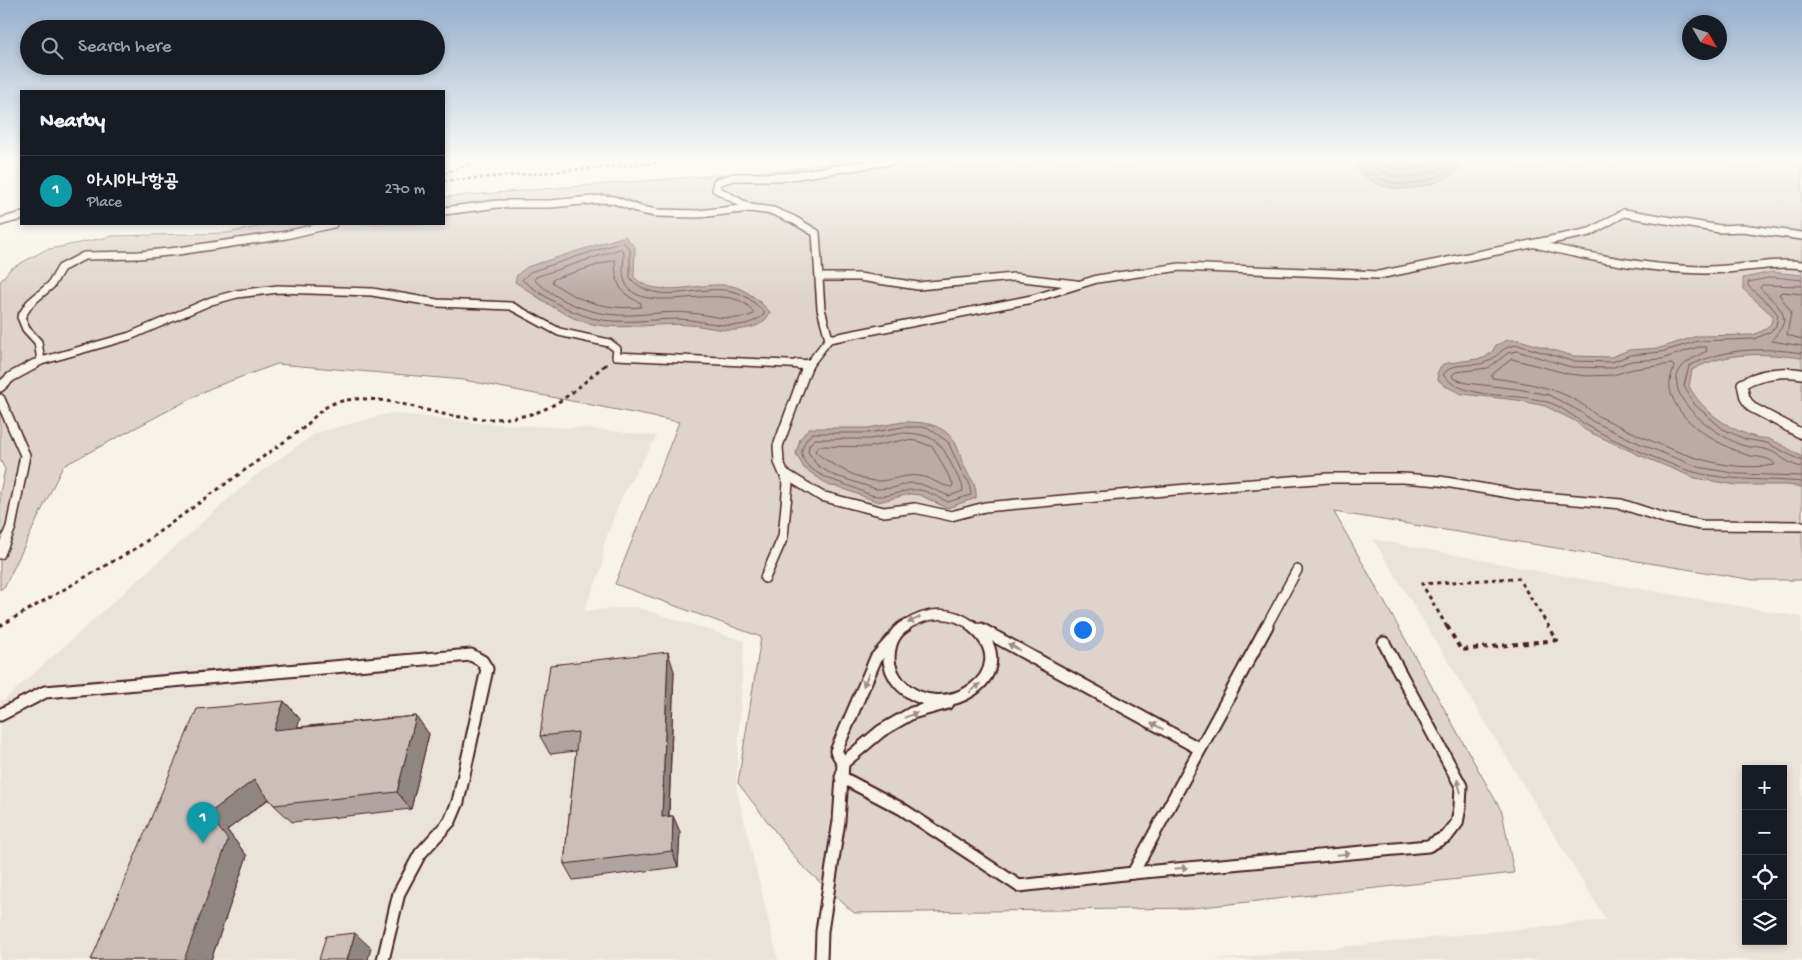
<!DOCTYPE html>
<html lang="en">
<head>
<meta charset="utf-8">
<style>
  :root { --surface:#171b24; --page:#242831; --text:#f1f3f6; --muted:#9ea1a6; --line:#363941; --accent:#2563eb }
  body { margin:0; font-family:"Gochi Hand","Poor Story",sans-serif; background:var(--page); color:var(--text) }
  .controls { position:absolute; right:15px; bottom:15px; display:grid; overflow:hidden; border-radius:0px; box-shadow:0 2px 8px #0003 }
  .controls button { width:45px; height:45px; display:grid; place-items:center; padding:0; border:0; border-bottom:1px solid var(--line); background:var(--surface); color:var(--text); font:25px sans-serif }
  .compass { position:absolute; left:1682px; top:15px; width:45px; height:45px; border-radius:50%; background:var(--surface); box-shadow:0 2px 8px #0003; rotate:129deg }
  .you { position:absolute; left:1082px; top:629px; width:18px; height:18px; margin:-12px; border:4px solid #fff; border-radius:50%; background:#1a73e8; box-shadow:0 0 0 8px #1a73e833 }
  .badge { display:grid; place-items:center; width:32px; height:32px; border-radius:50%; background:var(--accent); color:#fff; font-size:16px; font-weight:700 }
  .pin { position:absolute; translate:-50% -41px; filter:drop-shadow(0 1px 2px #0008) }
  .pin::after { content:''; position:absolute; top:26px; width:18px; height:15px; background:inherit; clip-path:polygon(0 0,100% 0,50% 100%) }
  .list { margin:0; padding:0; list-style:none }
  h2 { display:flex; justify-content:space-between; align-items:center; height:65px; margin:0; padding:0 20px; font-size:21px }
  h2 small { font-size:16px; font-weight:400; color:var(--muted) }
  .list li { display:grid; grid-template-columns:32px 1fr auto; gap:15px; align-items:center; box-sizing:border-box; height:70px; padding:0 20px; border-top:1px solid var(--line) }
  .list b { display:block; font-size:19px; white-space:nowrap }
  .list p { margin:0; font-size:16px; white-space:nowrap; color:var(--muted) }
  .list em { font-size:16px; font-style:normal; color:var(--muted) }
  .icon { flex:none; width:28px; height:28px; fill:none; stroke:currentColor; stroke-width:2; stroke-linecap:round; stroke-linejoin:round }
  .map { position:relative; flex:none; width:1802px; height:960px; overflow:hidden }
  .search { position:absolute; background:var(--surface); box-shadow:0 2px 8px #0003; left:20px; top:20px; width:425px; height:55px; display:flex; align-items:center; gap:12px; box-sizing:border-box; padding:0 18px; border-radius:28px; color:var(--muted); font-size:19px }
  .panel { position:absolute; background:var(--surface); box-shadow:0 2px 8px #0003; left:20px; top:90px; width:425px; height:135px; border-radius:0px }
  .map>svg:first-child { display:block }
  .built { fill:#eae3da; fill-rule:evenodd }
  .green { fill:#ded4cc; stroke:#947a7c }
  .water { fill:#bcaaa7; stroke:#8e7275 }
  .lines { fill:none; stroke-linecap:round; stroke-linejoin:round }
  .shore { stroke:#78575d; stroke-width:1 }
  .service-far2-casing { stroke:#4a1f2b; stroke-width:10 }
  .service-far1-casing { stroke:#4a1f2b; stroke-width:12 }
  .service-casing { stroke:#4a1f2b; stroke-width:15 }
  .path-far2 { stroke:#4a1f2b; stroke-width:2.5; stroke-dasharray:3 3; stroke-linecap:butt }
  .path-far1 { stroke:#4a1f2b; stroke-width:3; stroke-dasharray:4 4; stroke-linecap:butt }
  .path { stroke:#4a1f2b; stroke-width:4; stroke-dasharray:5 5; stroke-linecap:butt }
  .service-far2 { stroke:#f7f3e8; stroke-width:7 }
  .service-far1 { stroke:#f7f3e8; stroke-width:9 }
  .service { stroke:#f7f3e8; stroke-width:11 }
  .wall { fill:#afa49f; stroke:#4a1f2b }
  .shaded-wall { fill:#8f8682; stroke:#4a1f2b }
  .building { fill:#ccbfb9; stroke:#4a1f2b }
  .oneway { fill:#a0898a }
</style>
</head>
<body>
<div class="map">
<svg width="1802" height="960" viewBox="0 0 1802 960">
  <rect width="100%" height="100%" fill="#f7f3e8"/>
  <filter id="ink" filterUnits="userSpaceOnUse"><feTurbulence type="fractalNoise" baseFrequency=".02" numOctaves="2"/><feDisplacementMap in="SourceGraphic" scale="10" xChannelSelector="R" yChannelSelector="G"/><feConvolveMatrix kernelMatrix="1 2 1 2 8 2 1 2 1" color-interpolation-filters="sRGB"/></filter>
  <g filter="url(#ink)">
    <g class="built">
      <path d="M391 413 479 423 591 429 657 436 622 496 604 544 602 567 584 611 636 607 744 641 736 787 778 960H0V701L4 700 252 478 316 433Z"/>
      <path d="M1373 539 1543 572 1802 617V960H1214L1606 920ZM1746 769H1783V941H1746Z"/>
    </g>
    <path class="green" d="M840 160H1802V580H1754L1334 512 1502 812 1514 873 1193 908 854 913 800 864 738 783 761 637 615 584 679 422 464 380 277 364 211 388 63 466 5 586 0 590V493L5 469 0 460V282L10 269 45 250 113 236 227 233 272 224H444V197L793 169Z"/>
    <g class="water">
      <path d="M1350 160H1470C1439 191 1377 205 1350 160Z"/>
      <path d="M625 236 635 247 634 277C656 301 704 280 732 286 746 289 761 302 770 312 765 324 756 327 743 329 727 333 707 326 690 325 657 322 625 331 592 324 564 318 539 297 515 282L517 275 527 267Z"/>
      <path d="M1772 272 1802 275V358C1765 353 1726 351 1692 370L1689 386C1702 411 1728 429 1755 437 1761 439 1766 437 1771 440 1782 444 1792 451 1802 457V487L1787 485H1736L1695 478 1639 455 1585 430 1575 421 1545 406 1517 400 1462 394 1445 386 1438 380 1437 373 1443 364 1484 358 1492 352 1496 345 1508 340H1519L1573 356 1611 357 1629 350 1660 348 1697 336 1753 335 1766 329 1771 323 1773 316 1743 289V278Z"/>
      <path d="M903 422C922 422 939 423 952 438 959 446 961 461 966 470 972 480 977 486 976 498L947 508 920 495 910 494 878 502 839 487 830 486 804 468 796 454 800 439 809 428H868Z"/>
    </g>
    <g class="lines">
      <g class="shore">
        <path d="M1356 160C1387 196 1429 188 1463 160"/>
        <path d="M1364 160C1396 186 1421 180 1454 160"/>
        <path d="M1374 160C1399 176 1414 170 1440 160"/>
        <path d="M623 242 630 249V278C657 308 697 284 731 291 744 293 755 303 764 312V315C757 320 749 324 740 325 720 327 699 320 679 319 650 319 621 325 592 318 566 311 543 296 522 280L530 272Z"/>
        <path d="M621 249 624 252C624 260 622 271 624 279 636 324 735 273 754 314 732 323 712 315 690 313 671 311 651 314 632 315 594 317 563 304 534 280L536 277Z"/>
        <path d="M615 260C616 283 618 293 641 303V307C608 310 578 302 552 282L554 279Z"/>
        <path d="M1802 280 1773 277 1748 282V286L1772 307 1778 315 1776 326 1770 332 1754 339 1698 341 1661 352 1630 355 1612 362 1572 361 1518 345C1500 346 1499 358 1484 363 1469 367 1453 361 1443 375 1463 400 1515 393 1544 401 1562 405 1575 419 1590 427 1618 443 1648 455 1678 467 1718 482 1759 478 1802 482"/>
        <path d="M1802 286 1762 285 1760 288C1768 297 1788 310 1783 324 1781 331 1774 335 1772 341L1802 346"/>
        <path d="M1802 294 1782 292 1779 294 1791 312 1787 335 1802 339"/>
        <path d="M1802 353C1762 347 1725 348 1689 366L1684 386 1695 405 1723 429 1745 439 1767 443 1802 461"/>
        <path d="M1512 359 1569 374 1587 376 1613 375 1633 369 1672 364 1674 366C1672 373 1669 381 1670 389 1676 422 1719 445 1747 455 1756 458 1771 456 1775 465 1712 475 1652 441 1596 415 1566 388 1530 383 1492 378V375Z"/>
        <path d="M903 427H927L948 442 962 473 969 482 971 495 948 502C939 498 930 492 920 490 905 488 893 497 878 496 868 496 859 489 849 486 826 478 782 464 812 433H868Z"/>
        <path d="M904 433C946 434 943 453 962 484L963 491 949 496 921 484 909 483 893 488 876 489 833 475 817 465 808 452 809 445 815 439H869Z"/>
        <path d="M904 440 917 441 933 447 953 484 952 487C940 486 930 477 919 476 906 474 893 480 880 481 865 483 826 463 815 451L819 446 869 447Z"/>
        <path d="M1802 467C1788 465 1780 454 1768 450 1759 447 1750 448 1741 445 1719 436 1665 401 1679 371 1685 361 1697 356 1707 351L1706 347H1698L1662 359 1631 361 1611 368 1571 367 1517 351 1508 353 1488 368 1456 372 1452 375 1453 378 1466 383 1518 389 1549 395 1581 412 1592 421 1643 445 1698 467 1738 474 1802 476"/>
      </g>
      <g class="service-far2-casing">
        <g id="service-far2">
          <path d="M750 208 716 189 717 182 734 177H784L896 160"/>
          <path d="M444 211 498 204H550L603 199 614 200 641 210 656 213 698 214 750 208 773 211 794 220 816 233 821 309 829 339"/>
          <path d="M0 222 21 216"/>
          <path d="M1536 244C1591 258 1646 269 1703 270 1736 271 1768 261 1802 265"/>
          <path d="M820 277H859L918 286 1014 277 1076 284"/>
          <path d="M41 361 38 342 26 329 21 317 30 303 51 285 61 268 84 256 139 255 178 251 286 235 333 224"/>
          <path d="M32 366 41 361 130 336 211 301 237 294 278 289 372 292 437 303 511 306 559 332 609 343 617 349 616 356 808 365"/>
          <path d="M808 366 829 339 1032 299 1097 279 1180 267 1379 275 1590 232 1624 213 1720 229 1742 228 1802 236"/>
        </g>
      </g>
      <g class="service-far1-casing">
        <g id="service-far1">
          <path d="M797 364 808 365"/>
          <path d="M1802 374C1780 371 1761 373 1742 384L1745 398 1751 407 1802 434"/>
          <path d="M0 387 11 377 35 364"/>
          <path d="M0 399 25 455 11 527 0 554"/>
          <path d="M784 473 821 496 884 512 915 508 951 516 985 507 1187 489 1329 478H1403L1440 481 1520 495 1621 504 1664 518 1701 525 1802 526"/>
          <path d="M765 578 783 537 788 483 779 462 778 446 808 364"/>
          <path d="M903 627C926 612 950 608 974 627"/>
          <path d="M1266 627 1297 570"/>
        </g>
      </g>
      <g class="service-casing">
        <g id="service">
          <path d="M905 626C893 633 889 646 889 659 889 667 894 677 899 683 942 730 1029 672 972 626"/>
          <path d="M981 629 1200 749"/>
          <path d="M0 715 45 692 471 655 482 661 487 669 458 802 450 821 420 854 399 893 383 960"/>
          <path d="M843 763 881 731 912 713 948 703"/>
          <path d="M841 777 902 809 1019 886 1133 873 1267 626"/>
          <path d="M1133 873 1428 846 1447 836 1457 823 1460 807 1461 786 1384 643"/>
          <path d="M821 960 822 931 839 821 843 763 836 751 876 658 892 640"/>
        </g>
      </g>
      <g class="path-far2">
        <path d="M444 173 483 160"/>
        <path d="M444 181 692 160"/>
        <path d="M605 366 608 363"/>
      </g>
      <g class="path-far1">
        <path d="M0 626 138 547 306 426C314 417 321 409 332 404 368 390 412 408 448 415 475 420 504 421 531 414 561 406 583 383 606 364"/>
        <path d="M1447 627 1422 584 1518 578 1549 627"/>
      </g>
      <path class="path" d="M1447 626 1461 650 1557 640 1548 626"/>
      <use href="#service-far2" class="service-far2"/>
      <use href="#service-far1" class="service-far1"/>
      <use href="#service" class="service"/>
    </g>
    <g class="wall">
      <path d="M674 671 669 816H673L680 832 678 867 573 880 564 864 576 751 550 754 540 736Z"/>
      <path d="M284 701 300 719 297 727 416 716 429 734 411 809 292 822 274 805 269 799 227 830 247 856 211 960H91Z"/>
    </g>
    <g class="shaded-wall">
      <path d="M668 652 674 671 668 833 662 817Z"/>
      <path d="M284 701 300 719 291 748 274 730Z"/>
      <path d="M416 716 429 734 411 809 397 792Z"/>
      <path d="M254 780 271 797 227 830 247 856 211 960H184L208 814Z"/>
      <path d="M673 816 680 832 678 867 672 851Z"/>
      <path d="M355 933 371 948 368 960H347Z"/>
    </g>
    <g class="building">
      <path d="M668 652 662 817 673 816 672 851 564 864 578 732 540 736 550 665Z"/>
      <path d="M284 701 274 730 416 716 397 792 274 805 254 780 208 814 228 840 184 960H91L197 709Z"/>
      <path d="M355 933 347 960H319L326 936Z"/>
    </g>
    <defs><path id="oneway-solid" d="M-6-.8H1V-3.2L6.5 0L1 3.2V.8H-6Z" transform="scale(1.25)"/></defs>
    <g class="oneway">
      <use href="#oneway-solid" transform="translate(914 620) rotate(154)"/>
      <use href="#oneway-solid" transform="translate(1014 647) rotate(-151)"/>
      <use href="#oneway-solid" transform="translate(866 680) rotate(113)"/>
      <use href="#oneway-solid" transform="translate(975 688) rotate(-40)"/>
      <use href="#oneway-solid" transform="translate(911 715) rotate(-23)"/>
      <use href="#oneway-solid" transform="translate(1157 726) rotate(-151)"/>
      <use href="#oneway-solid" transform="translate(1459 786) rotate(-105)"/>
      <use href="#oneway-solid" transform="translate(1343 854) rotate(-5)"/>
      <use href="#oneway-solid" transform="translate(1181 868) rotate(-5)"/>
    </g>
  </g>
  <linearGradient id="sky" x2="0" y2="1"><stop stop-color="#96b0ce"/><stop offset="0.54" stop-color="#fbfaf5"/><stop offset="1" stop-color="#fbfaf5" stop-opacity="0"/></linearGradient>
  <rect width="1802" height="295" fill="url(#sky)"/>
</svg>
<div class="controls">
<button>+</button>
<button>−</button>
<button><svg class="icon" aria-label="locate" viewBox="0 0 24 24"><circle cx="12" cy="12" r="6"/><path d="M12 2v4M12 18v4M2 12h4M18 12h4"/></svg></button>
<button><svg class="icon" aria-label="layers" viewBox="0 0 24 24"><path d="M12 4l9 5-9 5-9-5zM3 14l9 5 9-5"/></svg></button>
</div>
<svg class="compass" viewBox="-18 -18 36 36"><path d="M0-13l5 13h-10z" fill="#e53935"/><path d="M0 13l5-13h-10z" fill="#9ea1a6"/></svg>
<div class="you"></div>
<div class="pin badge" style="left:203px;top:843px;background:#0f9aa8">1</div>
<div class="search"><svg class="icon" aria-label="search" viewBox="0 0 24 24"><circle cx="10" cy="10" r="6"/><path d="M15 15l6 6"/></svg>Search here</div>
<section class="panel">
<h2>Nearby<small></small></h2>
<ul class="list">
<li><span class="badge" style="background:#0f9aa8">1</span><div><b>아시아나항공</b><p>Place</p></div><em>270 m</em></li>
</ul>
</section>
</div>
</body>
</html>
